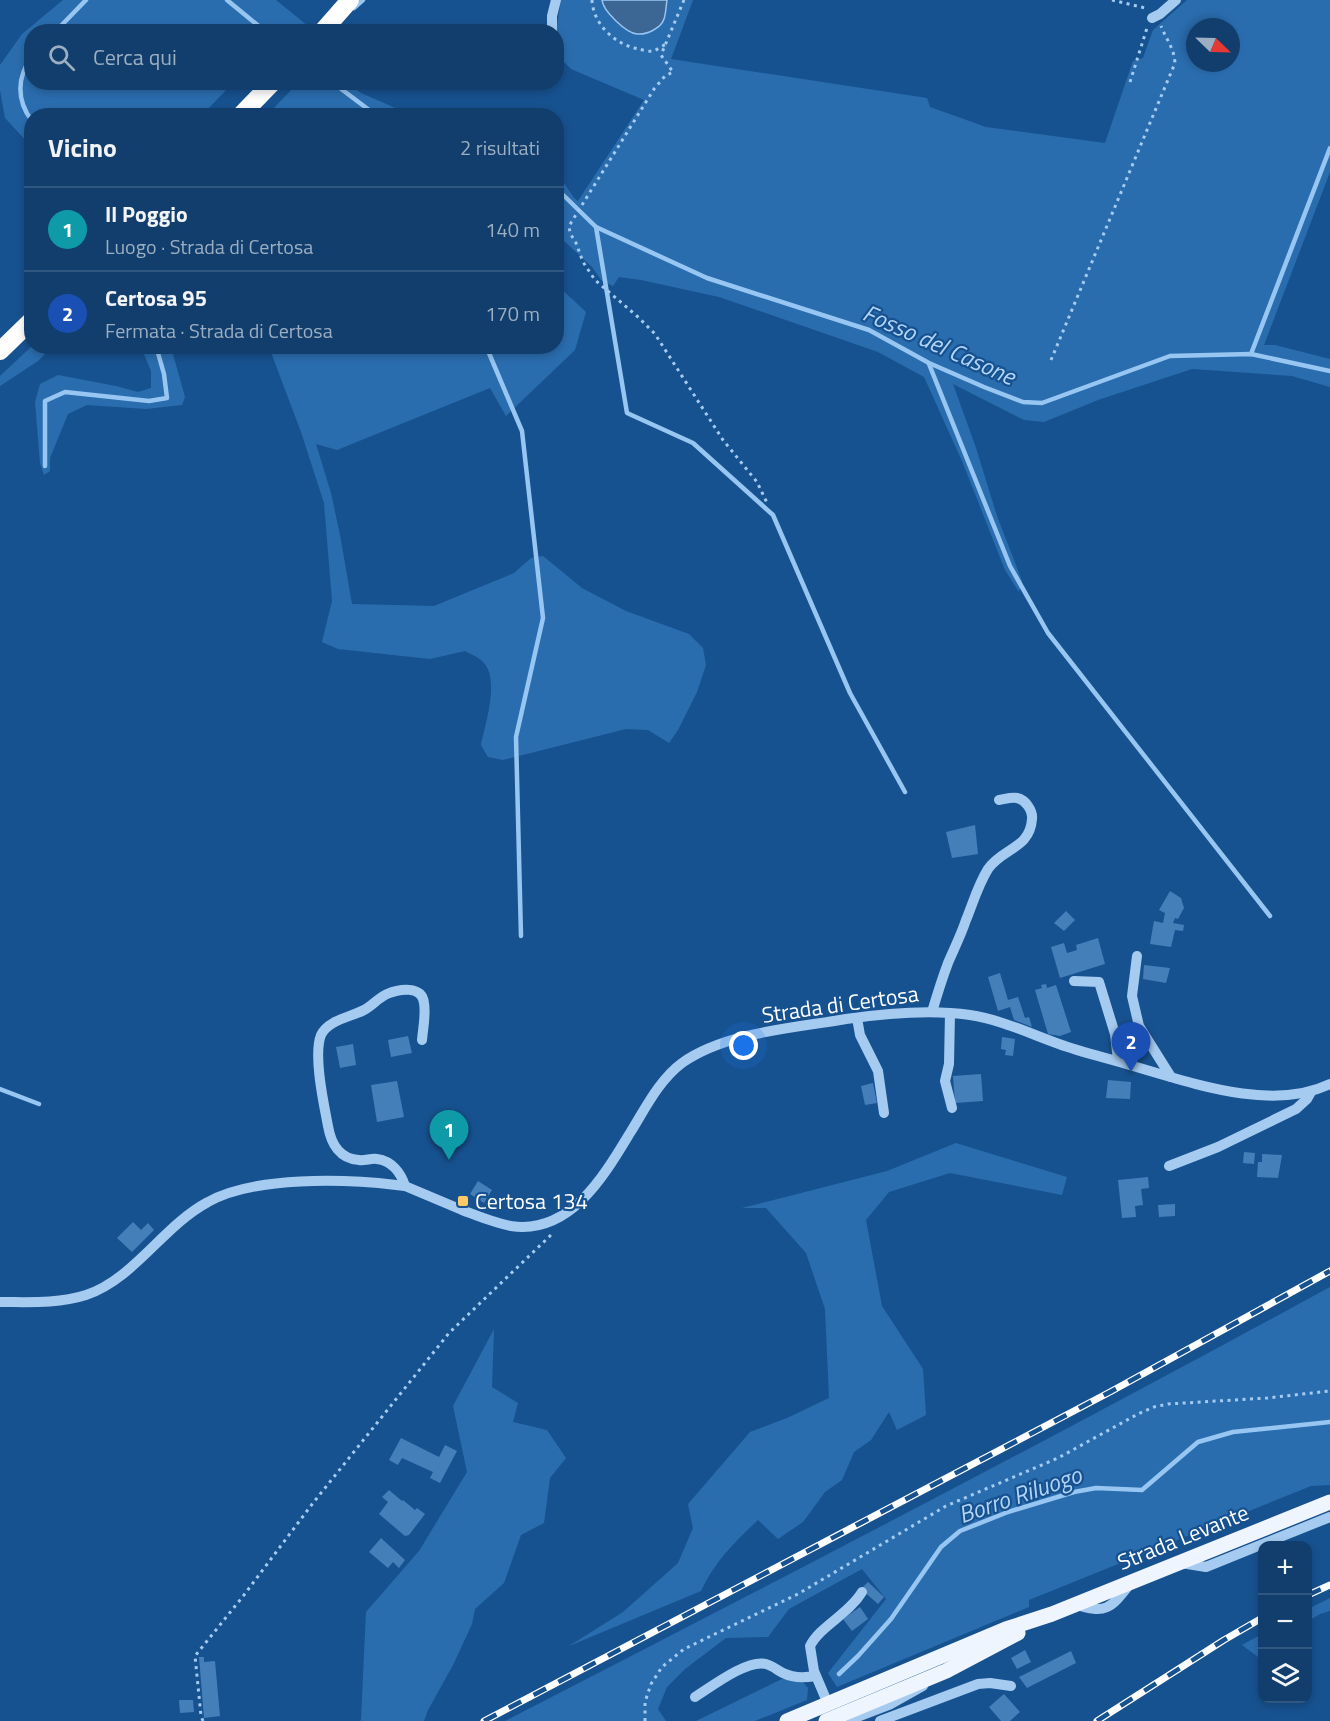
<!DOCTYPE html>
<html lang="it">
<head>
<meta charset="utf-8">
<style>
  :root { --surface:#113e6c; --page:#1e4974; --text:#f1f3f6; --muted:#9caec2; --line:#30577f; --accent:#8abfa5 }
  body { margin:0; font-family:"Titillium Web",sans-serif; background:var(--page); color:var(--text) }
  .controls { position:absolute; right:18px; bottom:18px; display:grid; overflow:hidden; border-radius:12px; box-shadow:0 3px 9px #0003 }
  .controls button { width:54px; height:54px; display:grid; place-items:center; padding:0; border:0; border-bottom:2px solid var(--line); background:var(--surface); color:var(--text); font:30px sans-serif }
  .compass { position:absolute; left:1186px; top:18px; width:54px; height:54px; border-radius:50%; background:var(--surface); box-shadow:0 3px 9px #0003; rotate:113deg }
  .you { position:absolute; left:744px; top:1046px; width:21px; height:21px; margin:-15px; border:4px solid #fff; border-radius:50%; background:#1a73e8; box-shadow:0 0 0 9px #1a73e833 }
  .badge { display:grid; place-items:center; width:39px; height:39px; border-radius:50%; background:var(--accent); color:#fff; font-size:20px; font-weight:700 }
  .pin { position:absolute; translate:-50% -50px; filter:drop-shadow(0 2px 3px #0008) }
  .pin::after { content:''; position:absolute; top:32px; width:21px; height:18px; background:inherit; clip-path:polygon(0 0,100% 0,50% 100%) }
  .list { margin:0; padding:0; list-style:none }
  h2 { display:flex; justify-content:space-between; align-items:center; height:78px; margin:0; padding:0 24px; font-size:26px }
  h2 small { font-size:20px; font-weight:400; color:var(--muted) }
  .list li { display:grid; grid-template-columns:39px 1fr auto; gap:18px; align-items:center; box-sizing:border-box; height:84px; padding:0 24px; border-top:2px solid var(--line) }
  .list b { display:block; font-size:22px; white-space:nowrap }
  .list p { margin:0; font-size:20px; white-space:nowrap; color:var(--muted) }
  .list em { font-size:20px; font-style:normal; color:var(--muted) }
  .icon { flex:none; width:33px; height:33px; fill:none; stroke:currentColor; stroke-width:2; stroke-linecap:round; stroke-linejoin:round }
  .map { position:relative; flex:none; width:1330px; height:1721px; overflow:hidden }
  .search { position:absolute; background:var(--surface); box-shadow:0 3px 9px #0003; left:24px; top:24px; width:540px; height:66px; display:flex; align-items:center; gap:15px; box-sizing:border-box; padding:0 21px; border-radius:24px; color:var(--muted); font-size:22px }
  .panel { position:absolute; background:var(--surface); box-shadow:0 3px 9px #0003; left:24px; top:108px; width:540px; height:246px; border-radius:24px }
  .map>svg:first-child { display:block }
  .green { fill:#2a6daf; fill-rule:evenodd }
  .water { fill:#3c6794; stroke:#98c6f2; stroke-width:1.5 }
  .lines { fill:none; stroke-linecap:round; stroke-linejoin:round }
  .stream { stroke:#98c6f2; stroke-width:4.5 }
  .building { fill:#447fba }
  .path { stroke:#a5cbf0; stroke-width:3; stroke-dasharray:3 4.5; stroke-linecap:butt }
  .minor { stroke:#a5cbf0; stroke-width:10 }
  .major { stroke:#eef5ff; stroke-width:15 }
  .highway { stroke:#fff; stroke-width:18 }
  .rail-casing { stroke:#fff; stroke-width:7 }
  .rail { stroke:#175290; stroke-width:4.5; stroke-dasharray:14; stroke-linecap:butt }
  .poi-dot { fill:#ffca64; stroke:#175290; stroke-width:2 }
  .labels { text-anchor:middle; stroke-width:4.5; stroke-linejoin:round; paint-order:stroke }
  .street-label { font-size:22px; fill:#fff; stroke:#175290 }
  .poi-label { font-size:22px; fill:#fff; stroke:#175290; text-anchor:start }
  .water-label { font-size:24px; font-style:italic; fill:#b1d4f7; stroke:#175290 }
</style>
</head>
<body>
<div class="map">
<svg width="1330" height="1721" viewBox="0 0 1330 1721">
  <rect width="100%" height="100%" fill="#175290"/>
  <g class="green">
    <path d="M63 0H276L308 26 303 32H32V82L233 83 202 115 32 116 31 146 5 118 0 90V65L22 34Z"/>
    <path d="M561 0H602V6L665 17 667 0H693L671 59 927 98 930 107 986 127 1105 143 1133 61 1143 58 1153 30 1187 0H1330V172L1264 345H1275L1330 359V387L1292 376 1192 369 1098 400 1044 422 1024 420 953 384 976 448 997 516 1022 581 1019 592 1005 570 962 461 924 377 878 352 719 297 641 280 619 277 613 286 601 280 592 267 562 239 557 284V172L574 198 578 201 644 100 571 69 560 58 557 42 556 32ZM1195 27H1231V63H1195Z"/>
    <path d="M298 83H347L361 93 391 106 407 115H267Z"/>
    <path d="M557 285 586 312 575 350 506 416 490 388 337 450 316 444 331 493 340 535 352 604 434 606 514 573 531 558 543 556 582 588 626 611 689 634 703 648 706 665 697 692 678 730 669 743 648 730 626 729 503 760 488 757 481 745C485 724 501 677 482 661 478 657 471 654 465 651L430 659 338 649 322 642 332 601 324 503 301 432 269 347 556 346Z"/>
    <path d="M32 346 52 347 38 361 0 386V376Z"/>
    <path d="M141 347H171L185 397 182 405 146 409 87 405 68 414 50 458V471L44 475 40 463 35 402 40 384 58 375 116 386 138 392 151 388V371Z"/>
    <path d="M956 1143 1067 1177 1062 1195 950 1173 889 1192 866 1220 882 1306 923 1369 926 1415 897 1430 889 1412 871 1440 854 1452 842 1480 825 1492 803 1522 778 1539 758 1520C735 1542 715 1561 701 1591L569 1646 623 1612 678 1563 693 1528 688 1504 750 1432 787 1418 829 1398 825 1309 806 1253 766 1208H742L887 1171Z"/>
    <path d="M1330 1287V1485L1311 1486 1029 1600V1607L837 1687 828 1673 886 1599 862 1569 789 1609 768 1637 726 1638 685 1669 667 1687 658 1709 666 1721H505C781 1579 1057 1436 1330 1287Z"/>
    <path d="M494 1329 492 1387 518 1403 513 1422 547 1430 566 1458 550 1478 544 1523 521 1535 504 1583 475 1609 472 1624 453 1665 428 1710 424 1721H360L361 1720 366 1612 419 1551 467 1472 453 1406Z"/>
    <path d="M1330 1598V1611L1320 1614 1308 1621V1609Z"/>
    <path d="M1262 1634V1654L1258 1657 1242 1645Z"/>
    <path d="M788 1676 801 1680 808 1688 807 1700 755 1721H696Z"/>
  </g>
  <path class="water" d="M602 0H667C666 6 666 13 664 19 661 28 647 35 637 34 626 33 603 11 602 0Z"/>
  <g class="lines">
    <g class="stream">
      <path d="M227 0 266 32"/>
      <path d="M354 8 363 0"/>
      <path d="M55 32 86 0"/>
      <path d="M32 56C17 77 16 100 32 121"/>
      <path d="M332 82 377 116"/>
      <path d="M556 188 596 227 707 278 869 330 929 363 984 387 1023 402 1042 403 1170 356 1251 354 1330 371"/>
      <path d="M596 227 627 413 693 443 773 515 850 693 905 792"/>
      <path d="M486 346 522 431 543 618 516 737 521 936"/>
      <path d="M1251 354 1330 148"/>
      <path d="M929 364 1010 566 1048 633 1270 916"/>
      <path d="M45 466V401L65 392 149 401 167 398 164 374 156 346"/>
      <path d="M0 1089 39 1104"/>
      <path d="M839 1674 858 1656 891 1619 941 1547 960 1531 1008 1512 1074 1492 1096 1488 1142 1490 1198 1442 1233 1432 1330 1422"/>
    </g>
  </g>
  <g class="building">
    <path d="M975 825 978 854 952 858 946 832Z"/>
    <path d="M1170 891 1181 898 1184 908 1178 919 1175 918 1173 923 1184 925 1183 931 1175 930 1171 947 1150 944 1154 921 1163 923 1165 913 1159 910Z"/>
    <path d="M1066 911 1075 920 1064 931 1054 923Z"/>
    <path d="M1098 938 1105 964 1060 978 1051 947 1064 943 1067 953 1077 950 1076 945Z"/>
    <path d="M1144 965 1170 968 1166 983 1143 979Z"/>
    <path d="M1000 973 1008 1000 1018 997 1025 1018 1029 1017 1032 1027 1014 1020 1010 1007 998 1011 988 977Z"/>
    <path d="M1046 984 1047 988 1056 985 1071 1032 1060 1036 1048 1034 1035 990 1042 988 1041 985Z"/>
    <path d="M408 1036 412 1053 391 1057 388 1040Z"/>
    <path d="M1002 1037 1015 1039 1013 1056 1005 1055 1006 1050 1001 1049Z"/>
    <path d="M353 1044 356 1065 340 1068 336 1047Z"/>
    <path d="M981 1074 983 1101 955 1103 953 1076Z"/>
    <path d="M1108 1080 1131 1082 1130 1099 1106 1098Z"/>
    <path d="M397 1081 404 1117 377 1122 371 1085Z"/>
    <path d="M873 1083 877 1103 865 1105 861 1086Z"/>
    <path d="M1244 1152 1255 1153 1254 1164 1243 1163Z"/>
    <path d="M1262 1154 1282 1155 1278 1178 1257 1177 1258 1162H1262Z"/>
    <path d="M1148 1177 1149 1188 1141 1189 1143 1205 1135 1206 1136 1217 1122 1218 1118 1180Z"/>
    <path d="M478 1181 492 1190 484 1203 470 1194Z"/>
    <path d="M1175 1204V1216L1159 1217 1158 1205Z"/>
    <path d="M133 1222 141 1230 148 1223 154 1230 132 1252 117 1238Z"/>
    <path d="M401 1438 439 1457 445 1445 457 1451 440 1483 430 1478 433 1472 402 1458 398 1465 389 1460Z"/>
    <path d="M389 1490 402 1501 403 1500 415 1510 417 1508 425 1514 409 1535 405 1536 379 1514 388 1502 382 1497Z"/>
    <path d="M381 1538 405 1560 399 1568 393 1562 388 1568 369 1552Z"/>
    <path d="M868 1582 884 1597 878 1604 861 1589Z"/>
    <path d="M860 1607 868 1619 852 1631 843 1619Z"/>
    <path d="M1025 1650 1031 1662 1017 1669 1011 1658Z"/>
    <path d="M1071 1651 1076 1663 1027 1688 1019 1677Z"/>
    <path d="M199 1657H204V1662L215 1661 220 1716 204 1718Z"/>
    <path d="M1004 1694 1020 1712 1010 1721H1001L989 1707Z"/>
    <path d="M179 1700H193L194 1712 180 1713Z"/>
  </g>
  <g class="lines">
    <g class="path">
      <path d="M592 0C593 24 615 45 639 49 643 50 649 52 653 51 657 50 662 46 666 44"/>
      <path d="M684 0 661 55 673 72 665 76 654 89 569 226 570 233 576 243 583 262 595 280 638 317 655 334 723 440 757 482 768 505"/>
      <path d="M1112 0 1145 8"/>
      <path d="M1130 82 1147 28"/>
      <path d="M1051 360 1175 63C1174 48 1167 41 1161 26"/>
      <path d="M203 1721 201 1716 195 1656 244 1595 313 1503 449 1333 552 1234"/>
      <path d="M645 1721V1702L651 1684 662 1667 684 1649 798 1594 946 1506 1058 1458 1138 1414 1154 1407 1168 1404 1267 1398 1330 1391"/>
    </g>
    <g class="minor">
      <path d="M1152 18 1160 14 1176 0"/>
      <path d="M552 32V16L556 0"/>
      <path d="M1137 956 1132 996 1139 1026 1171 1077"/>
      <path d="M1074 981 1099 982 1115 1034 1118 1061"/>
      <path d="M932 1012C937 995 942 979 948 963 954 949 961 935 966 920 973 903 978 885 988 869 1002 848 1030 849 1032 819 1033 811 1026 800 1017 798 1012 797 1005 799 999 800"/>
      <path d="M950 1013 949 1064 945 1081 952 1108"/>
      <path d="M857 1018 860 1035 878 1071 884 1113"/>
      <path d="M1169 1166 1218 1147 1296 1109 1307 1099 1311 1092"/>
      <path d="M405 1186C401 1173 392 1161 377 1159 371 1158 365 1161 359 1160 340 1159 331 1144 328 1126 324 1105 313 1055 321 1035 328 1020 351 1017 364 1010 372 1006 378 998 387 994 399 989 422 985 424 1003 426 1015 423 1028 422 1040"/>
      <path d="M0 1302C28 1302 58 1304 86 1295 134 1279 163 1226 208 1202 254 1176 345 1179 396 1185L405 1186C424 1194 443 1202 462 1210 478 1216 494 1223 511 1226 570 1235 604 1176 630 1133 645 1109 659 1080 682 1063 726 1032 795 1028 846 1019 887 1013 930 1009 970 1015 999 1019 1031 1034 1059 1044 1083 1053 1108 1058 1133 1066 1192 1083 1272 1112 1330 1084"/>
      <path d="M1181 1563 1206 1567 1330 1517"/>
      <path d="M1075 1604C1106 1615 1111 1608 1130 1584"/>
      <path d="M695 1697C711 1687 747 1659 766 1664 773 1666 777 1670 783 1673 793 1678 804 1678 815 1676"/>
      <path d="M828 1704 814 1671 810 1646C820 1626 849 1614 862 1592"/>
      <path d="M847 1721 891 1704 923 1686"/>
      <path d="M880 1721 978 1684 990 1683 1011 1686"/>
    </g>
    <g class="major">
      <path d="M787 1721 1006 1629 1052 1614 1330 1502"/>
      <path d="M826 1721 946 1671 1018 1633"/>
    </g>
    <g class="highway">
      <path d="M322 32 350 0"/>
      <path d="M240 116 273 82"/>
      <path d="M0 351 32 320"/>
    </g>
    <g class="rail-casing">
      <g id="rail">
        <path d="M1308 1595 1330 1585"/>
        <path d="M484 1721 1110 1392 1330 1271"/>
        <path d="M1097 1721 1224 1640 1262 1618"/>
      </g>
    </g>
    <use href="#rail" class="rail"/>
  </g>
  <rect class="poi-dot" x="457" y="1195" width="12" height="12" rx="3"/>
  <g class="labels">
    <g class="street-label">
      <text transform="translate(840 1004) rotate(-8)" y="8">Strada di Certosa</text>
      <text transform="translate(1183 1537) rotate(-22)" y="8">Strada Levante</text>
    </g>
    <g class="poi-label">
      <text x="475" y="1209">Certosa 134</text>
    </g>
    <g class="water-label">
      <text transform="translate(939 345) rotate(24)" y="8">Fosso del Casone</text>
      <text transform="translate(1020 1495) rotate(-19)" y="8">Borro Riluogo</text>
    </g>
  </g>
</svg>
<div class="controls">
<button>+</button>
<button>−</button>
<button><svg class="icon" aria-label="layers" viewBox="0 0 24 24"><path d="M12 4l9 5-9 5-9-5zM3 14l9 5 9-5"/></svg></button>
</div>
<svg class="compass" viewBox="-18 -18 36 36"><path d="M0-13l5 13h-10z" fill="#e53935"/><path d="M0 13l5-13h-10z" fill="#9caec2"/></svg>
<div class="you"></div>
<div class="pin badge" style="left:449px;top:1160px;background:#0f9aa8">1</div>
<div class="pin badge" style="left:1131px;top:1072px;background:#1a4fb4">2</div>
<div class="search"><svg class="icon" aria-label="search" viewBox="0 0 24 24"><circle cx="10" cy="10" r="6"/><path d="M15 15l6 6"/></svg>Cerca qui</div>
<section class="panel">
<h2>Vicino<small>2 risultati</small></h2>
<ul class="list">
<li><span class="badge" style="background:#0f9aa8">1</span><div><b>Il Poggio</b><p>Luogo · Strada di Certosa</p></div><em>140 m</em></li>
<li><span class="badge" style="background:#1a4fb4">2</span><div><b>Certosa 95</b><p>Fermata · Strada di Certosa</p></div><em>170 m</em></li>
</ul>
</section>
</div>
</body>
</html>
